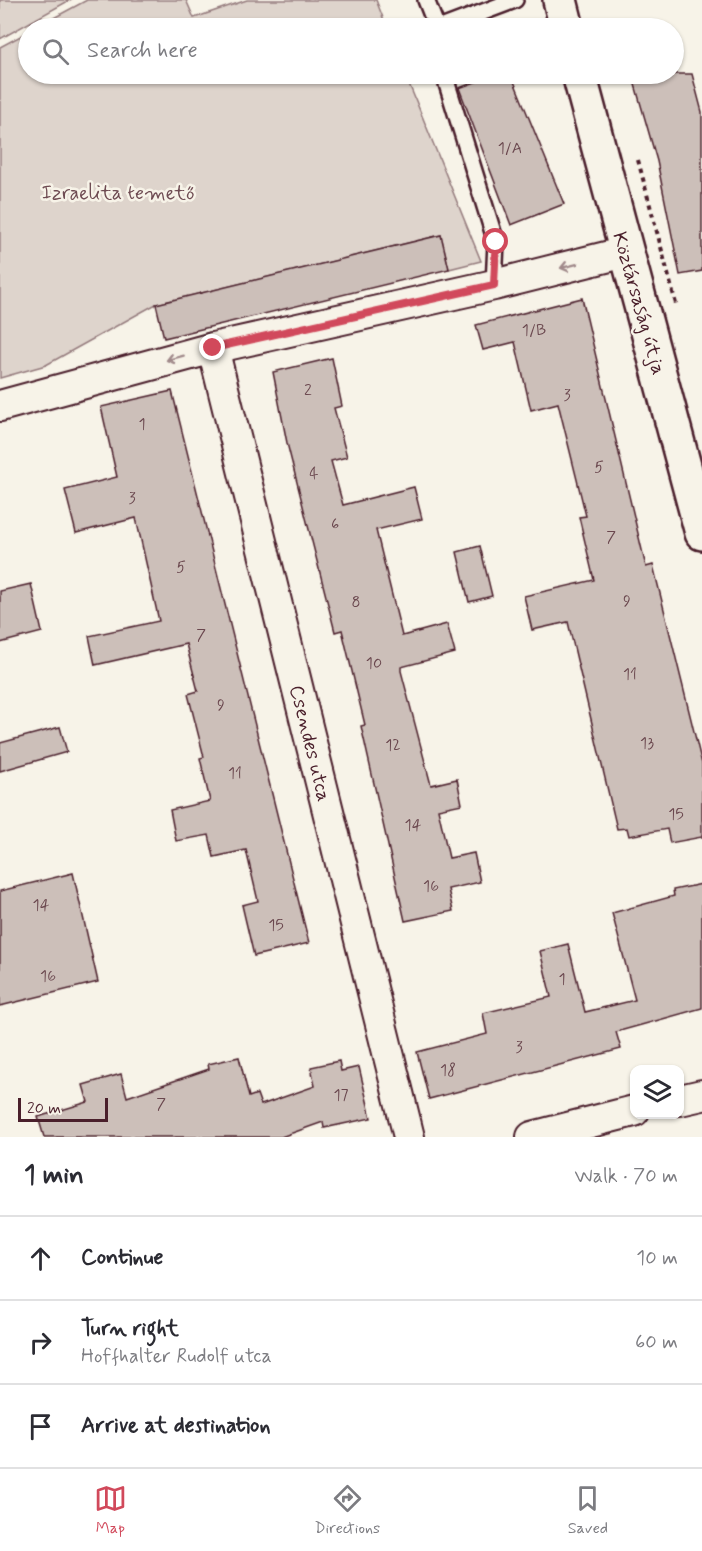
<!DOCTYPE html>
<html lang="en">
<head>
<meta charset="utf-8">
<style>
  :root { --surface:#fff; --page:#f7f7f7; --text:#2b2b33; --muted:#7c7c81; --line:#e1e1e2; --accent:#d1495b }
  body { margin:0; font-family:Mynerve,sans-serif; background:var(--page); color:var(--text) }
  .controls { position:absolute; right:18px; bottom:18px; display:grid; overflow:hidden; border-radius:12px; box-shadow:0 2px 4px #0004 }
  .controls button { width:54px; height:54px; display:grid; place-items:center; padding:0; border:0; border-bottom:2px solid var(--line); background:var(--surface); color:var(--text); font:30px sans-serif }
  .scale { position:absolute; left:18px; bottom:15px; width:90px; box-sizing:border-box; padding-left:6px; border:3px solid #4a1f2b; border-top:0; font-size:16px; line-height:21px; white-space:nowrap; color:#4a1f2b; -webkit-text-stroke:4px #f7f3e8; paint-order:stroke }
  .stop { position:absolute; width:18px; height:18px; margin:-14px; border:4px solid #d1495b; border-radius:50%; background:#fff }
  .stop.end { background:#d1495b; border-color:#fff; box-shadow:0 2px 6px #0008 }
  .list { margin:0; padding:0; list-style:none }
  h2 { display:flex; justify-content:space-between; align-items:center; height:78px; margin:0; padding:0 24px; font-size:26px }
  h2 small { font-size:20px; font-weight:400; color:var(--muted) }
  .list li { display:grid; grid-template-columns:39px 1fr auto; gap:18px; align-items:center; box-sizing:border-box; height:84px; padding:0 24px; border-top:2px solid var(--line) }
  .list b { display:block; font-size:22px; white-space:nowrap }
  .list p { margin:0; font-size:20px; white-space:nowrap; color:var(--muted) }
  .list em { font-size:20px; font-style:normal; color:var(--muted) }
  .icon { flex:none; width:33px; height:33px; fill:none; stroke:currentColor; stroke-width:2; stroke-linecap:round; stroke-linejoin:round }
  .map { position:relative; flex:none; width:702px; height:1137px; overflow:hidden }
  .search { position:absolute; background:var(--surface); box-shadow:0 2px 4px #0004; left:18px; right:18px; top:18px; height:66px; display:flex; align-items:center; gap:15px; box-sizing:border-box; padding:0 21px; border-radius:33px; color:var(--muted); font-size:22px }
  .sheet { height:330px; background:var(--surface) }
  nav { display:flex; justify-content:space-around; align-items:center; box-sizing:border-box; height:84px; border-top:2px solid var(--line); background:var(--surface); font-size:16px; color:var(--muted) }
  nav a { display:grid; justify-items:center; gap:3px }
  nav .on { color:var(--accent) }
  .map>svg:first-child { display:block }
  .green { fill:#ded4cc; stroke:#947a7c; stroke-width:1.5 }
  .building { fill:#ccbfb9; stroke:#4a1f2b; stroke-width:1.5 }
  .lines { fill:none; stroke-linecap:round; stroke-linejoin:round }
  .service-casing { stroke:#4a1f2b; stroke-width:20 }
  .minor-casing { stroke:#4a1f2b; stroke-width:34 }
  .tertiary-casing { stroke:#4a1f2b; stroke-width:38 }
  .path { stroke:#4a1f2b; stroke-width:4; stroke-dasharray:4.5 4.5; stroke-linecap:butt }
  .service { stroke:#f7f3e8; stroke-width:15 }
  .minor { stroke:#f7f3e8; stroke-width:30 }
  .tertiary { stroke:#f7f3e8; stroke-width:33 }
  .oneway { stroke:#a0898a }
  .route { stroke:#d1495b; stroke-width:8 }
  .labels { text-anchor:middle; stroke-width:5; stroke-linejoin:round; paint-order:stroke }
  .number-label { font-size:16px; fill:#6a474e }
  .park-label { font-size:20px; fill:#6f4c53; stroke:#f7f3e8 }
  .street-label { font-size:20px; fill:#4a1f2b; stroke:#f7f3e8 }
</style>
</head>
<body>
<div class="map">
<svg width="702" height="1137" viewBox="0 0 702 1137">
  <rect width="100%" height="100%" fill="#f7f3e8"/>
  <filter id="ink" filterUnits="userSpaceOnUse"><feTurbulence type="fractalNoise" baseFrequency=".0167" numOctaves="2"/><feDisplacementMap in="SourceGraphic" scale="12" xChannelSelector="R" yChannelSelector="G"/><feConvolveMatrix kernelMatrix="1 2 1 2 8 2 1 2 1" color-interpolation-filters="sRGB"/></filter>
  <g filter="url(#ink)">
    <g class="green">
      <path d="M0 0H70L0 39Z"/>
      <path d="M87 0H186L194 18 247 0H376L387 28H35Z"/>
      <path d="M28 32V74H405L481 261 449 269 441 235 156 304 46 365 0 378V47Z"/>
    </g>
    <g class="building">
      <path d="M497 74H511L564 204 511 225 459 88Z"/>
      <path d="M632 74H692L702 112V271L680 275 657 161Z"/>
      <path d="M441 235 449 269 164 338 156 304Z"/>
      <path d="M582 298 646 567 653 565 702 764V837L670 843 667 829 629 836 627 828 617 829 568 622 532 630 524 596 594 580 579 517 586 516 558 403 531 410 515 342 483 350 476 325Z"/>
      <path d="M332 358 342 406 334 408 347 457 331 461 343 505 414 487 422 519 376 530 402 636 447 624 455 653 401 667V671L431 785 457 779 462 804 438 809 449 858 474 853 480 882 448 889 453 911 405 921 361 726 365 725 342 630 335 632 287 443 273 372Z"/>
      <path d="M172 391 309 943 254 956 242 905 258 901 246 850 214 857 209 835 176 841 170 810 210 801 200 758 204 757 188 694 198 691 186 644 95 665 89 636 159 621 136 518 76 533 65 490 117 477 101 407Z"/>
      <path d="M480 546 492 596 469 602 457 552Z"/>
      <path d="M31 584 42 632 0 643V591Z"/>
      <path d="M60 727 67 752 0 771V743Z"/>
      <path d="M73 873 98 982 0 1006V891Z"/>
      <path d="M702 884V1008L616 1032 621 1049 429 1099 417 1052 487 1034 483 1013 551 997 540 951 568 944 585 1012 635 1000 612 913 674 896 673 890Z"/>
      <path d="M239 1057 249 1097 257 1094 261 1105 315 1086 311 1067 339 1061 341 1071 359 1067 371 1118 324 1128 323 1122 281 1137H44L38 1117 88 1102 83 1085 121 1074 127 1097 209 1069 208 1064Z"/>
    </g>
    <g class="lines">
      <g class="service-casing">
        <g id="service">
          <path d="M426 0 437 28"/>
          <path d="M441 28 515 0"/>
          <path d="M451 74 447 84 496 242 494 285"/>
        </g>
      </g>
      <g class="minor-casing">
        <g id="minor">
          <path d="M213 348 409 1137"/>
          <path d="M0 406 213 348 494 285 626 252"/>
          <path d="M680 1100 702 1095"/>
          <path d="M532 1137 634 1111"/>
        </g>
      </g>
      <g class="tertiary-casing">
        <g id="tertiary">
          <path d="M560 0 567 28"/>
          <path d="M579 74 702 533"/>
        </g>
      </g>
      <path class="path" d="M638 160 676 304"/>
      <use href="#service" class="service"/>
      <use href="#minor" class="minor"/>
      <use href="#tertiary" class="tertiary"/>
    </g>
    <defs><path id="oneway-shaft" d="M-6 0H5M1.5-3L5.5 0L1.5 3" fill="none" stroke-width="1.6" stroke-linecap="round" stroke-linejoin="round" transform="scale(1.5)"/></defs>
    <g class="oneway">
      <use href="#oneway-shaft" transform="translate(569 266) rotate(166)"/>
      <use href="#oneway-shaft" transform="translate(175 358) rotate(165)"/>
    </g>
  </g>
  <g class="lines" filter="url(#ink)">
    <path class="route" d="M213 348 494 285 496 242"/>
  </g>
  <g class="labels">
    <g class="number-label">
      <text x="510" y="153">1/A</text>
      <text x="534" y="335">1/B</text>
      <text x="308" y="395">2</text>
      <text x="567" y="400">3</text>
      <text x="142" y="429">1</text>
      <text x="599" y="472">5</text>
      <text x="314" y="478">4</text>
      <text x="132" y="503">3</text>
      <text x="335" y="529">6</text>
      <text x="611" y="542">7</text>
      <text x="181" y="572">5</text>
      <text x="627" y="606">9</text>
      <text x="356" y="607">8</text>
      <text x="201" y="640">7</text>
      <text x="374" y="668">10</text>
      <text x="630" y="679">11</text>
      <text x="221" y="710">9</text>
      <text x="647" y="748">13</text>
      <text x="393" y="750">12</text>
      <text x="235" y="778">11</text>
      <text x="676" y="819">15</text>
      <text x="413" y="830">14</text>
      <text x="431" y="891">16</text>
      <text x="41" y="910">14</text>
      <text x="276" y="930">15</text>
      <text x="48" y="981">16</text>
      <text x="562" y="984">1</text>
      <text x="519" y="1052">3</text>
      <text x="448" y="1075">18</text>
      <text x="341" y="1100">17</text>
      <text x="161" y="1109">7</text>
    </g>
    <g class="park-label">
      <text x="118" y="199">Izraelita temető</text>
    </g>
    <g class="street-label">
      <text transform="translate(640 303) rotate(74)" y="7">Köztársaság útja</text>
      <text transform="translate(311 743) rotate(76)" y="7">Csendes utca</text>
    </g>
  </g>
</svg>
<div class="controls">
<button><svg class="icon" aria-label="layers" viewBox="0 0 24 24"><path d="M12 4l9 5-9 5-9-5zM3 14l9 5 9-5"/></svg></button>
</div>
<div class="scale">20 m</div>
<div class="stop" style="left:496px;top:242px"></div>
<div class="stop end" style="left:213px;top:348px"></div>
<div class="search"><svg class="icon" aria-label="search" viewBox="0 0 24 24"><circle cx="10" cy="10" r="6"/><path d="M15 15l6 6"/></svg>Search here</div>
</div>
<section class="sheet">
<h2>1 min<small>Walk · 70 m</small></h2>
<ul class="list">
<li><svg class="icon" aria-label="ahead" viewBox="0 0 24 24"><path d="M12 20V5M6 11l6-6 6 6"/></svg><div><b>Continue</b></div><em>10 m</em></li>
<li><svg class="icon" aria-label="right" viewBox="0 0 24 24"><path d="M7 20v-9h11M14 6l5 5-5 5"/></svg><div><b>Turn right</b><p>Hoffhalter Rudolf utca</p></div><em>60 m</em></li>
<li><svg class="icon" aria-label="arrive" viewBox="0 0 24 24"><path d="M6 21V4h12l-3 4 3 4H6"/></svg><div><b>Arrive at destination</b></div></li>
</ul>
</section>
<nav>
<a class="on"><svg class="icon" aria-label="map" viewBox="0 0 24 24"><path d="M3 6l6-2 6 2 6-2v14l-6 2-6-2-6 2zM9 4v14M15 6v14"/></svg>Map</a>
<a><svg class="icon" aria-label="directions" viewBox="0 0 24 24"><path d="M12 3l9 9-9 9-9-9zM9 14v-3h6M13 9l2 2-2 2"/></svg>Directions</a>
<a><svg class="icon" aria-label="saved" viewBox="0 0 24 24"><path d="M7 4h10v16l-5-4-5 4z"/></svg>Saved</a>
</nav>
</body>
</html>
